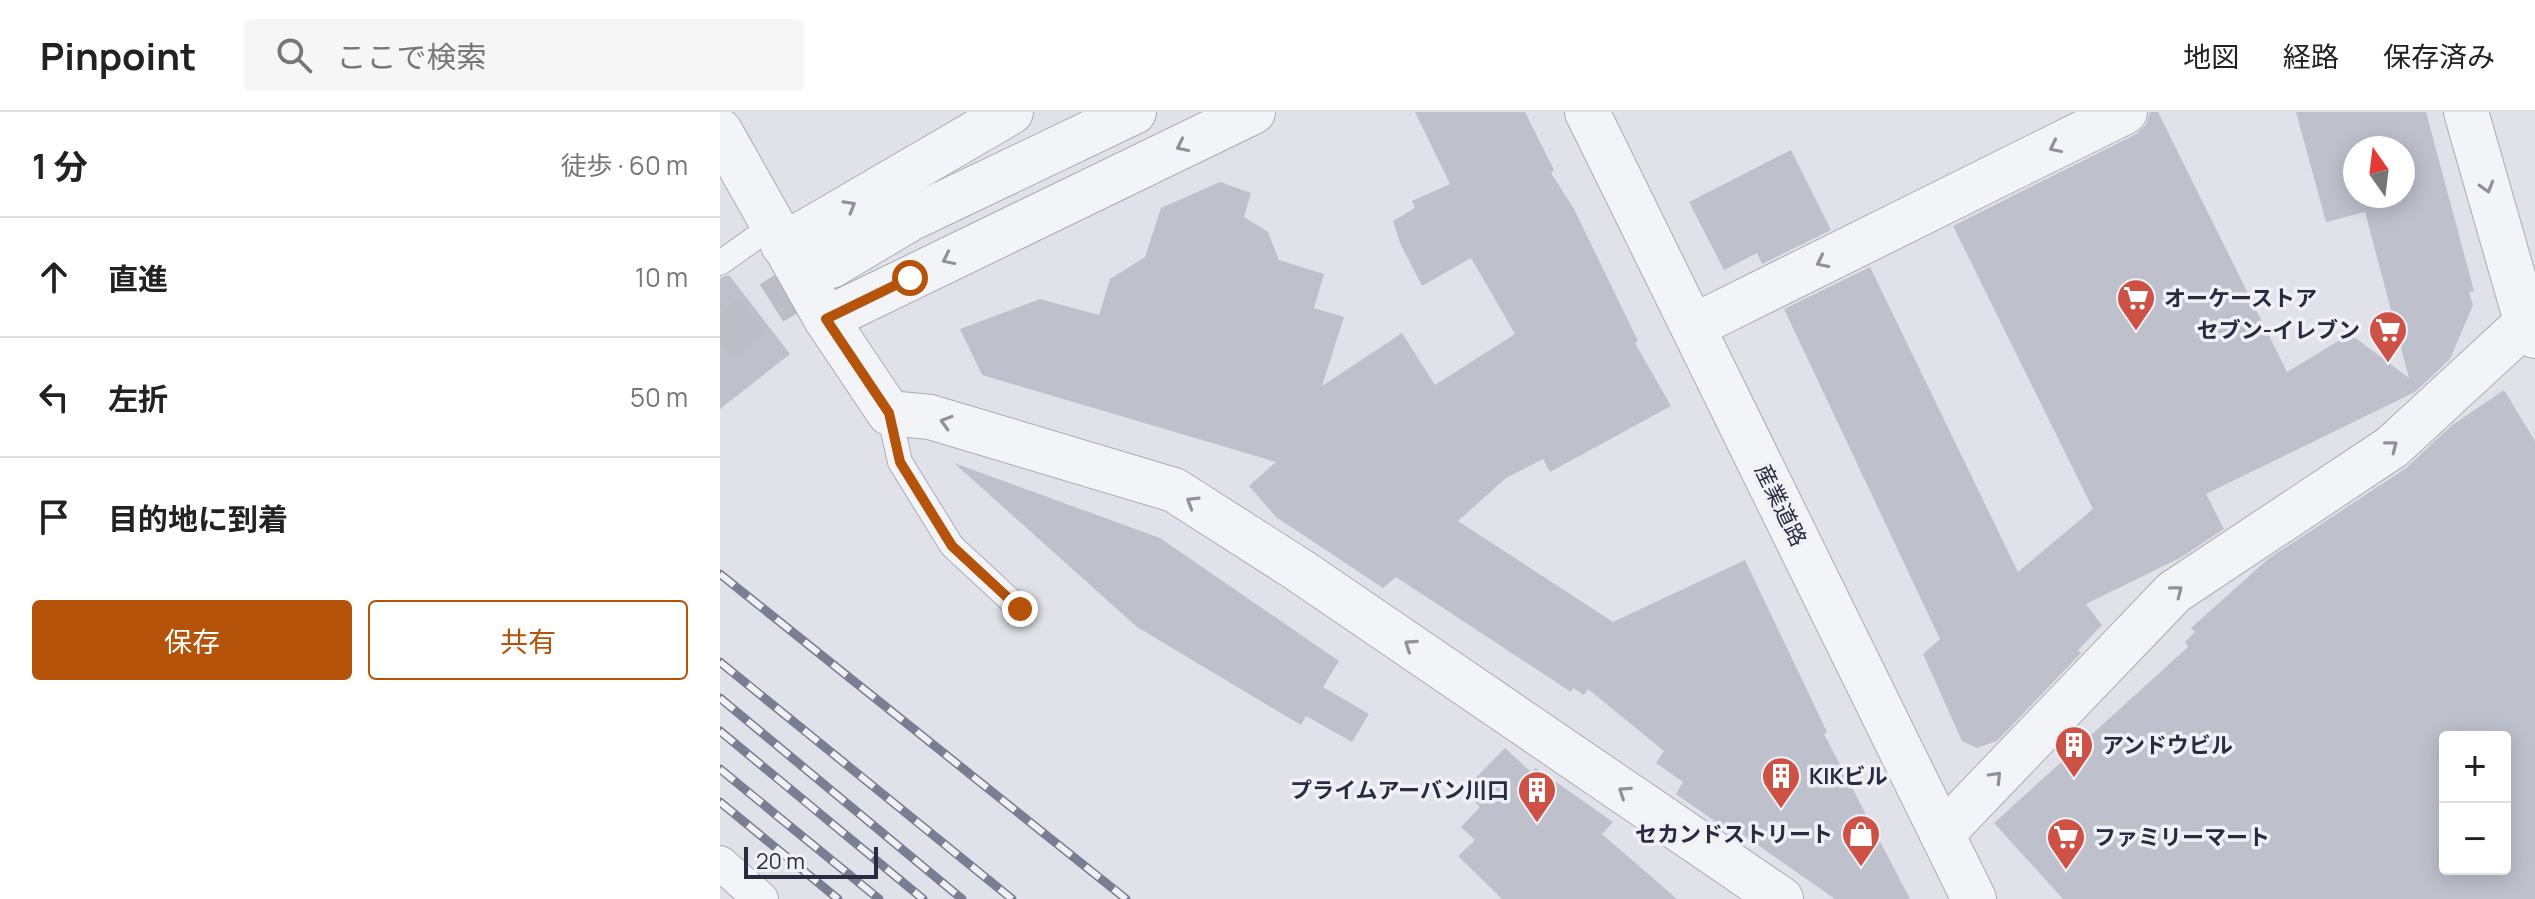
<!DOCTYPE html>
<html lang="ja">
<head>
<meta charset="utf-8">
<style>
  :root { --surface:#fff; --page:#f6f6f6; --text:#222; --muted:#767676; --line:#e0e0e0; --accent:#b45309 }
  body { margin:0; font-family:Manrope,"Noto Sans JP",sans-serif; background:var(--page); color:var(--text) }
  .controls { position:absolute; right:24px; bottom:24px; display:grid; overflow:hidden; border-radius:8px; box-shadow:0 4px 20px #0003 }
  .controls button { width:72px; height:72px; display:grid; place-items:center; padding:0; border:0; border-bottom:2px solid var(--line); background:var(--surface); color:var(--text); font:40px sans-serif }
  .compass { position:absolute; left:1623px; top:24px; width:72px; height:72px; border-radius:50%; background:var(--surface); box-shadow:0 4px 20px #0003; rotate:346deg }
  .scale { position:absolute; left:24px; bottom:20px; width:134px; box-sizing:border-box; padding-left:8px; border:4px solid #292c41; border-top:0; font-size:22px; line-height:28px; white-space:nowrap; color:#292c41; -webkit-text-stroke:6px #f0f1f7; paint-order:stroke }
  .stop { position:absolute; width:24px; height:24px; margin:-18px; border:6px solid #b45309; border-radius:50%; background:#fff }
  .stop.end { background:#b45309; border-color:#fff; box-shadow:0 2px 8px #0008 }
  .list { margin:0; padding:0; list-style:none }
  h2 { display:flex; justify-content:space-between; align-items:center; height:104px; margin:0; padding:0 32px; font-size:34px }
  h2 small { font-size:26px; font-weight:400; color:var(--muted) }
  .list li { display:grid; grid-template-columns:52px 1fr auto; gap:24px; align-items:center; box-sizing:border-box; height:120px; padding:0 32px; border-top:2px solid var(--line) }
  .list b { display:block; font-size:30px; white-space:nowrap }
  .list em { font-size:26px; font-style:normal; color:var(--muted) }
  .actions { display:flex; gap:16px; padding:24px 32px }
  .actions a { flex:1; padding:18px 0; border:2px solid var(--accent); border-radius:8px; text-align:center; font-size:28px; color:var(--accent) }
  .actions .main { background:var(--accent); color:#fff }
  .icon { flex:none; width:44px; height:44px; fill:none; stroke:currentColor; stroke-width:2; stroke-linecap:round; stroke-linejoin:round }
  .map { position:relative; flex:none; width:1815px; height:787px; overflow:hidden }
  header { display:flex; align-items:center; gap:48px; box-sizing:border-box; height:112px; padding:0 40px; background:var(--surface); border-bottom:2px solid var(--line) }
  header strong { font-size:38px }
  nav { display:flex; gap:44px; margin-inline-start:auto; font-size:28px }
  .search { width:560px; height:72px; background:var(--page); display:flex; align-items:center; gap:20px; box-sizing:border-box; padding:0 28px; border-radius:8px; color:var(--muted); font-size:30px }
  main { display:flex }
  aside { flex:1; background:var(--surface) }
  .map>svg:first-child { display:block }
  .building { fill:#bec0cc; fill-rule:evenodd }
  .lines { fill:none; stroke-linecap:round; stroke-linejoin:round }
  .tertiary-tunnel { stroke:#bcbec7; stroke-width:44; stroke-dasharray:44 22; stroke-linecap:butt }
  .service-casing { stroke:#aaabb7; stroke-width:26 }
  .pedestrian-casing { stroke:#aaabb7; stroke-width:36 }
  .minor-casing { stroke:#aaabb7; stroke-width:46 }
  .tertiary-casing { stroke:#aaabb7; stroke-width:46 }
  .service { stroke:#f3f4f8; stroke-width:24 }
  .pedestrian { stroke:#f3f4f8; stroke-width:34 }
  .minor { stroke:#f3f4f8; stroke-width:44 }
  .tertiary { stroke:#f3f4f8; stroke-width:44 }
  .rail-casing { stroke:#7a7e93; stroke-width:9 }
  .rail { stroke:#f0f1f7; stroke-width:6; stroke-dasharray:18; stroke-linecap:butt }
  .oneway { stroke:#8e909c }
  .route { stroke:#b45309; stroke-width:10 }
  .labels { text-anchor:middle; stroke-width:7; stroke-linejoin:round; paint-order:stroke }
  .poi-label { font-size:22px; font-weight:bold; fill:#292c41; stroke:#f0f1f7; text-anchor:start }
  .street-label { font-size:22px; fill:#292c41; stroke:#f0f1f7 }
</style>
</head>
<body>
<header>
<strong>Pinpoint</strong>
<div class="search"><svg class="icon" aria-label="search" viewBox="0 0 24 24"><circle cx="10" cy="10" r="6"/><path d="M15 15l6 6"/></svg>ここで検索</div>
<nav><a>地図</a><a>経路</a><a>保存済み</a></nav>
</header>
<main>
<aside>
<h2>1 分<small>徒歩 · 60 m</small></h2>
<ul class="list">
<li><svg class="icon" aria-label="ahead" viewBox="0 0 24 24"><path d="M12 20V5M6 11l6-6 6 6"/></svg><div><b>直進</b></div><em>10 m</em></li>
<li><svg class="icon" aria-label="left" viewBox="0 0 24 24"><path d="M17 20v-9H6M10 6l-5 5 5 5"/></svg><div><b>左折</b></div><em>50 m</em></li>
<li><svg class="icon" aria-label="arrive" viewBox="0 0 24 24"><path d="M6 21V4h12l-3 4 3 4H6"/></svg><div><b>目的地に到着</b></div></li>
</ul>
<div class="actions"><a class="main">保存</a><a>共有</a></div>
</aside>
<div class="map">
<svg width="1815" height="787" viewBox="0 0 1815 787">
  <rect width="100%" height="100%" fill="#e1e2e9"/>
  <g class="building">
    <path d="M695 0H805L834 58 831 61 854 97 903 198 918 229 915 231 951 294 830 360 823 347 786 366 738 409 893 510 1025 448 1107 620 1104 622 1190 787H1115L1019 720 1016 724 956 682 963 670 936 651 944 639 868 577 864 583 853 576 851 580 676 465 663 476 556 405 529 374 556 350 262 263 240 217 320 187 379 203 390 167 425 145 441 96 500 70 531 81 524 105 548 120 559 148 604 162 594 196 624 205 602 274 682 221 715 273 795 222 751 146 702 174 680 131 673 109 695 96 692 89 730 72Z"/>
    <path d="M1430 0H1438L1567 260 1630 222 1689 266 1645 100 1606 110 1576 0H1706L1754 179 1749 180 1753 193 1730 247 1695 280 1486 382 1504 417 1460 446 1366 492 1382 513 1358 538 1361 541 1277 629 1257 636 1242 629 1203 542 1220 527 1064 197 1150 155 1298 460 1373 397 1233 114 1416 22 1426 13ZM1635 36H1683V84H1635Z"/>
    <path d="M1071 38 1111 118 1042 152 1037 141 1004 158 969 90Z"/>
    <path d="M9 163 70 242 0 297V166Z"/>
    <path d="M1784 278 1815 329V787H1343L1274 711 1468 535 1465 530 1475 520 1471 516 1548 447 1686 356 1731 314ZM1725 625H1785V757H1725Z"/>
    <path d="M234 351 440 426 619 549 603 575 649 602 632 630 586 604 581 613 417 515Z"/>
    <path d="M785 636 811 660 816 656 893 710 882 722 957 787H782L738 744 755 728 741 715 760 695 744 678Z"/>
  </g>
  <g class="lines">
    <path class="tertiary-tunnel" d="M0 232 34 202 111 154"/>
    <g class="service-casing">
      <g id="service">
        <path d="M0 151 52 114"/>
        <path d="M169 301 180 350 232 434 300 497"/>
      </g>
    </g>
    <g class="pedestrian-casing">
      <path id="pedestrian" d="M0 751 41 787"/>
    </g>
    <g class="minor-casing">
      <g id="minor">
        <path d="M1746 0 1806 209 1815 224"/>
        <path d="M0 19 106 207 169 301 210 305 454 378 579 458 1061 787"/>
        <path d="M63 133 291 0"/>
        <path d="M106 207 533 0"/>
        <path d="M974 214 1405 0"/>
        <path d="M1222 722 1454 480 1672 335 1815 203"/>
      </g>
    </g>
    <g class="tertiary-casing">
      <g id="tertiary">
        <path d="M867 0 1254 787"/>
        <path d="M111 154 190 107 414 0"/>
      </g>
    </g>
    <use href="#service" class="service"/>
    <use href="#pedestrian" class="pedestrian"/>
    <use href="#minor" class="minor"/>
    <use href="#tertiary" class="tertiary"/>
    <g class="rail-casing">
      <g id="rail">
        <path d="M0 462 406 787"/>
        <path d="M0 550 292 787"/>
        <path d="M0 586 242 787"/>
        <path d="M0 619 203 787"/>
        <path d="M0 657 159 787"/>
        <path d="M0 690 118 787"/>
      </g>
    </g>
    <use href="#rail" class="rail"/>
  </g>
  <defs><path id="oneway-chevron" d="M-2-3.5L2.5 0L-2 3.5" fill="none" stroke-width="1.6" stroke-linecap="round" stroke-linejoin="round" transform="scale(2)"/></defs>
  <g class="oneway">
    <use href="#oneway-chevron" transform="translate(462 34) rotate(154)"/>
    <use href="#oneway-chevron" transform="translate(1335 35) rotate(154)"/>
    <use href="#oneway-chevron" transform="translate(1767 75) rotate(74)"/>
    <use href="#oneway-chevron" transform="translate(130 94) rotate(-30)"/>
    <use href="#oneway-chevron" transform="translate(228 147) rotate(154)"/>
    <use href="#oneway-chevron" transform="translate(1102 150) rotate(154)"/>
    <use href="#oneway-chevron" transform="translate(226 310) rotate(-163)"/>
    <use href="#oneway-chevron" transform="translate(1672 334) rotate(-38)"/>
    <use href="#oneway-chevron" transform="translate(472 390) rotate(-148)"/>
    <use href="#oneway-chevron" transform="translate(1457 479) rotate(-38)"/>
    <use href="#oneway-chevron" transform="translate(690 533) rotate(-146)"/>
    <use href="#oneway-chevron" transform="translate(1276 665) rotate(-46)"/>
    <use href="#oneway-chevron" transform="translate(904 680) rotate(-146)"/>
  </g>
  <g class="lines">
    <path class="route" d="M190 166 106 207 169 301 180 350 232 434 300 497"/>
  </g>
  <defs>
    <g id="supermarket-pin" transform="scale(2)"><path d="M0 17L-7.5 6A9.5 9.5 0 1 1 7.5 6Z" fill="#ce5146" stroke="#f0f1f7"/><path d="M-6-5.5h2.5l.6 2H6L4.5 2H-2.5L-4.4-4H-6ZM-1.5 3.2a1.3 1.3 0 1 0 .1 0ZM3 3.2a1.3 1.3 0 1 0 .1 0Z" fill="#fff"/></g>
    <g id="building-pin" transform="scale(2)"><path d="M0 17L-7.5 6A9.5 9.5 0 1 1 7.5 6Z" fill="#ce5146" stroke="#f0f1f7"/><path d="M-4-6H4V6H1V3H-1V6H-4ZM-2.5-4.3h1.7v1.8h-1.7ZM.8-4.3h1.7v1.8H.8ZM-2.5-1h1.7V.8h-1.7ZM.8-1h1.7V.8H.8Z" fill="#fff"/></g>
    <g id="shop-pin" transform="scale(2)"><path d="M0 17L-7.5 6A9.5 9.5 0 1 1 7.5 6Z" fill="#ce5146" stroke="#f0f1f7"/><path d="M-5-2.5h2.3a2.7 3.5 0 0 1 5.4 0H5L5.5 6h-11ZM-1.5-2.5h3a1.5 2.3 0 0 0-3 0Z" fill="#fff"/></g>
  </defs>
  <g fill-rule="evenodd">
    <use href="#supermarket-pin" x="1416" y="186"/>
    <use href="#supermarket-pin" x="1668" y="218"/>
    <use href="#building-pin" x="1354" y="633"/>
    <use href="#building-pin" x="1061" y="664"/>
    <use href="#building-pin" x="817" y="678"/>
    <use href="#shop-pin" x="1141" y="722"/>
    <use href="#supermarket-pin" x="1346" y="725"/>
  </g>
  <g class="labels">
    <g class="poi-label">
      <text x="1444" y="194">オーケーストア</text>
      <text x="1640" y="226" text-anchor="end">セブン-イレブン</text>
      <text x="1382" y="641">アンドウビル</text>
      <text x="1089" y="672">KIKビル</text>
      <text x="789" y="686" text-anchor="end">プライムアーバン川口</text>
      <text x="1113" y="730" text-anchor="end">セカンドストリート</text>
      <text x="1374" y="733">ファミリーマート</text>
    </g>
    <g class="street-label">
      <text transform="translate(1061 393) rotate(64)" y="8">産業道路</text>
    </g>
  </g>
</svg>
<div class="controls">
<button>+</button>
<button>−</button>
</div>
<svg class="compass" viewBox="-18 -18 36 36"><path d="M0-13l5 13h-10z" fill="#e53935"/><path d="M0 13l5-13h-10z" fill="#767676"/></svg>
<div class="scale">20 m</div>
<div class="stop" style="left:190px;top:166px"></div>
<div class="stop end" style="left:300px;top:497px"></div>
</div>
</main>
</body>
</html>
